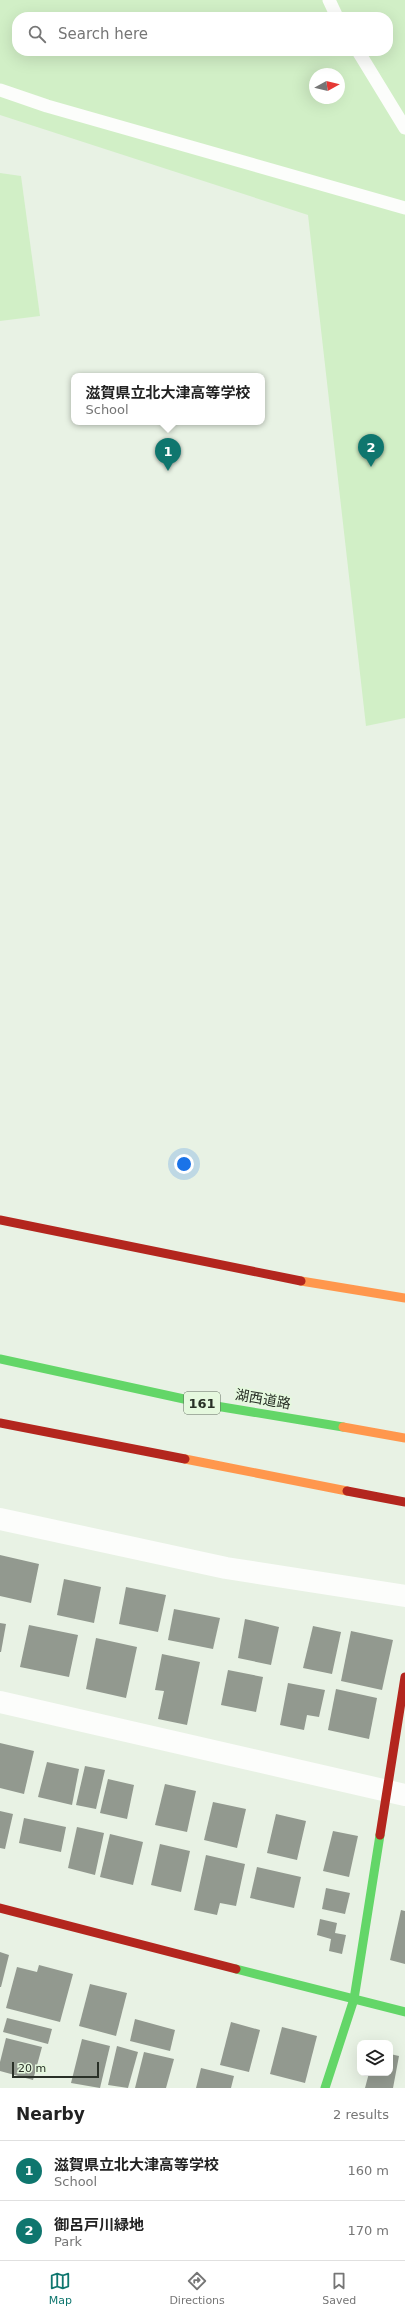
<!DOCTYPE html>
<html lang="en">
<head>
<meta charset="utf-8">
<style>
  :root { --surface:#fff; --page:#f6f6f6; --text:#222; --muted:#767676; --line:#e0e0e0; --accent:#0f766e }
  body { margin:0; font-family:"DejaVu Sans","Noto Sans JP",sans-serif; background:var(--page); color:var(--text) }
  .controls { position:absolute; right:12px; bottom:12px; display:grid; overflow:hidden; border-radius:8px; box-shadow:0 4px 16px #0002 }
  .controls button { width:36px; height:36px; display:grid; place-items:center; padding:0; border:0; border-bottom:1px solid var(--line); background:var(--surface); color:var(--text); font:20px sans-serif }
  .compass { position:absolute; left:309px; top:68px; width:36px; height:36px; border-radius:50%; background:var(--surface); box-shadow:0 4px 16px #0002; rotate:82deg }
  .scale { position:absolute; left:12px; bottom:10px; width:87px; box-sizing:border-box; padding-left:4px; border:2px solid #293027; border-top:0; font-size:11px; line-height:14px; white-space:nowrap; color:#293027; -webkit-text-stroke:3px #e5f8de; paint-order:stroke }
  .you { position:absolute; left:184px; top:1164px; width:14px; height:14px; margin:-10px; border:3px solid #fff; border-radius:50%; background:#1a73e8; box-shadow:0 0 0 6px #1a73e833 }
  .badge { display:grid; place-items:center; width:26px; height:26px; border-radius:50%; background:var(--accent); color:#fff; font-size:13px; font-weight:700 }
  .pin { position:absolute; translate:-50% -33px; filter:drop-shadow(0 1px 2px #0008) }
  .pin::after { content:''; position:absolute; top:21px; width:14px; height:12px; background:inherit; clip-path:polygon(0 0,100% 0,50% 100%) }
  .popup { position:absolute; left:71px; top:373px; width:194px; height:52px; box-sizing:border-box; display:grid; place-content:center; border-radius:8px; background:var(--surface); filter:drop-shadow(0 1px 3px #0005); font-size:13px; white-space:nowrap; color:var(--muted) }
  .popup b { font-size:15px; color:var(--text) }
  .popup::after { content:''; position:absolute; left:50%; top:100%; margin-left:-8px; border:8px solid transparent; border-top-color:var(--surface) }
  .list { margin:0; padding:0; list-style:none }
  h2 { display:flex; justify-content:space-between; align-items:center; height:52px; margin:0; padding:0 16px; font-size:17px }
  h2 small { font-size:13px; font-weight:400; color:var(--muted) }
  .list li { display:grid; grid-template-columns:26px 1fr auto; gap:12px; align-items:center; box-sizing:border-box; height:60px; padding:0 16px; border-top:1px solid var(--line) }
  .list b { display:block; font-size:15px; white-space:nowrap }
  .list p { margin:0; font-size:13px; white-space:nowrap; color:var(--muted) }
  .list em { font-size:13px; font-style:normal; color:var(--muted) }
  .icon { flex:none; width:22px; height:22px; fill:none; stroke:currentColor; stroke-width:2; stroke-linecap:round; stroke-linejoin:round }
  .map { position:relative; flex:none; width:405px; height:2088px; overflow:hidden }
  .search { position:absolute; background:var(--surface); box-shadow:0 4px 16px #0002; left:12px; right:12px; top:12px; height:44px; display:flex; align-items:center; gap:10px; box-sizing:border-box; padding:0 14px; border-radius:16px; color:var(--muted); font-size:15px }
  .sheet { height:172px; background:var(--surface) }
  nav { display:flex; justify-content:space-around; align-items:center; box-sizing:border-box; height:56px; border-top:1px solid var(--line); background:var(--surface); font-size:11px; color:var(--muted) }
  nav a { display:grid; justify-items:center; gap:2px }
  nav .on { color:var(--accent) }
  .map>svg:first-child { display:block }
  .green { fill:#d1efc6; fill-rule:evenodd }
  .building { fill:#92998f }
  .lines { fill:none; stroke-linecap:round; stroke-linejoin:round }
  .lane { stroke:#fcfdfb; stroke-width:13 }
  .street { stroke:#fcfdfb; stroke-width:22 }
  .fast { stroke:#63d668; stroke-width:9 }
  .slow { stroke:#ff974d; stroke-width:9 }
  .jam { stroke:#b3261e; stroke-width:9 }
  .labels { text-anchor:middle; stroke-width:4; stroke-linejoin:round; paint-order:stroke }
  .shield { fill:#e5f8de; stroke:#616c5e; stroke-width:1 }
  .shield-label { font-size:13px; font-weight:bold; fill:#293027 }
  .street-label { font-size:14px; fill:#293027; stroke:#e5f8de }
</style>
</head>
<body>
<div class="map">
<svg width="405" height="2088" viewBox="0 0 405 2088">
  <rect width="100%" height="100%" fill="#e8f2e4"/>
  <g class="green">
    <path d="M0 0H405V718L366 726 308 215 0 115ZM17 17H388V51H17ZM315 74H339V98H315Z"/>
    <path d="M0 173 21 176 40 316 0 321Z"/>
  </g>
  <g class="building">
    <path d="M0 1555 39 1564 31 1603 0 1596Z"/>
    <path d="M64 1579 101 1587 94 1623 57 1615Z"/>
    <path d="M126 1587 166 1595 158 1632 119 1624Z"/>
    <path d="M174 1609 220 1618 213 1649 168 1640Z"/>
    <path d="M245 1619 279 1627 271 1665 238 1658Z"/>
    <path d="M0 1623 6 1624 1 1652H0Z"/>
    <path d="M29 1625 78 1635 69 1677 20 1667Z"/>
    <path d="M313 1626 341 1632 332 1674 303 1668Z"/>
    <path d="M351 1631 393 1640 382 1690 341 1681Z"/>
    <path d="M96 1638 137 1647 126 1698 86 1689Z"/>
    <path d="M162 1654 200 1662 187 1725 158 1719 164 1691 155 1690Z"/>
    <path d="M228 1670 263 1677 256 1712 221 1705Z"/>
    <path d="M288 1683 325 1690 319 1717 307 1715 304 1730 280 1725Z"/>
    <path d="M336 1689 377 1698 369 1739 328 1730Z"/>
    <path d="M0 1743 34 1751 24 1794 0 1788Z"/>
    <path d="M47 1762 79 1769 72 1805 38 1797Z"/>
    <path d="M85 1766 105 1770 96 1809 76 1805Z"/>
    <path d="M108 1779 134 1785 127 1819 100 1813Z"/>
    <path d="M165 1784 196 1791 187 1832 155 1825Z"/>
    <path d="M213 1802 246 1809 237 1848 204 1840Z"/>
    <path d="M0 1811 13 1814 5 1849 0 1848Z"/>
    <path d="M276 1814 306 1821 297 1860 267 1853Z"/>
    <path d="M24 1818 66 1827 61 1852 19 1843Z"/>
    <path d="M77 1827 104 1833 95 1875 68 1868Z"/>
    <path d="M333 1831 358 1836 349 1877 323 1871Z"/>
    <path d="M110 1834 143 1842 133 1885 100 1877Z"/>
    <path d="M160 1844 190 1851 181 1892 151 1885Z"/>
    <path d="M206 1855 245 1864 236 1906 220 1903 217 1915 194 1910Z"/>
    <path d="M257 1867 301 1877 294 1908 250 1898Z"/>
    <path d="M326 1888 350 1893 345 1914 322 1909Z"/>
    <path d="M401 1910 405 1911V1964L390 1960Z"/>
    <path d="M320 1919 337 1923 335 1933 346 1935 342 1954 329 1951 331 1939 317 1935Z"/>
    <path d="M0 1952 9 1955 1 1987H0Z"/>
    <path d="M39 1965 73 1974 60 2022 6 2008 17 1967 37 1972Z"/>
    <path d="M90 1984 127 1993 116 2036 79 2026Z"/>
    <path d="M7 2018 52 2029 48 2044 3 2032Z"/>
    <path d="M135 2019 175 2030 170 2051 130 2041Z"/>
    <path d="M231 2022 260 2030 249 2072 220 2065Z"/>
    <path d="M282 2027 317 2036 305 2083 270 2074Z"/>
    <path d="M6 2038 42 2047 33 2080 0 2071V2062Z"/>
    <path d="M82 2039 110 2046 100 2088 71 2083Z"/>
    <path d="M117 2046 138 2052 128 2088 108 2085Z"/>
    <path d="M144 2052 174 2059 166 2088H135Z"/>
    <path d="M390 2054 399 2056 393 2088H365L369 2073H390Z"/>
    <path d="M201 2068 234 2076 231 2088H196Z"/>
  </g>
  <g class="lines">
    <g class="lane">
      <path d="M329 0 337 17"/>
      <path d="M358 51 405 128"/>
      <path d="M0 90 47 106 405 208"/>
    </g>
    <g class="street">
      <path d="M0 1519 226 1568 405 1596"/>
      <path d="M0 1702 405 1795"/>
    </g>
    <g class="fast">
      <path d="M0 1359 216 1406 343 1427"/>
      <path d="M236 1969 405 2012"/>
      <path d="M325 2088 354 1999 380 1835"/>
    </g>
    <g class="slow">
      <path d="M301 1281 405 1298"/>
      <path d="M343 1427 405 1438"/>
      <path d="M185 1459 347 1491"/>
    </g>
    <g class="jam">
      <path d="M0 1220 301 1281"/>
      <path d="M0 1423 185 1459"/>
      <path d="M347 1491 405 1502"/>
      <path d="M380 1835 405 1677"/>
      <path d="M0 1908 236 1969"/>
    </g>
  </g>
  <g class="labels">
    <rect class="shield" x="184" y="1392" width="36" height="22" rx="3"/>
    <g class="shield-label">
      <text x="202" y="1408">161</text>
    </g>
    <g class="street-label">
      <text transform="translate(263 1399) rotate(10)" y="5">湖西道路</text>
    </g>
  </g>
</svg>
<div class="controls">
<button><svg class="icon" aria-label="layers" viewBox="0 0 24 24"><path d="M12 4l9 5-9 5-9-5zM3 14l9 5 9-5"/></svg></button>
</div>
<svg class="compass" viewBox="-18 -18 36 36"><path d="M0-13l5 13h-10z" fill="#e53935"/><path d="M0 13l5-13h-10z" fill="#767676"/></svg>
<div class="scale">20 m</div>
<div class="you"></div>
<div class="pin badge" style="left:168px;top:471px">1</div>
<div class="popup"><b>滋賀県立北大津高等学校</b>School</div>
<div class="pin badge" style="left:371px;top:467px">2</div>
<div class="search"><svg class="icon" aria-label="search" viewBox="0 0 24 24"><circle cx="10" cy="10" r="6"/><path d="M15 15l6 6"/></svg>Search here</div>
</div>
<section class="sheet">
<h2>Nearby<small>2 results</small></h2>
<ul class="list">
<li><span class="badge">1</span><div><b>滋賀県立北大津高等学校</b><p>School</p></div><em>160 m</em></li>
<li><span class="badge">2</span><div><b>御呂戸川緑地</b><p>Park</p></div><em>170 m</em></li>
</ul>
</section>
<nav>
<a class="on"><svg class="icon" aria-label="map" viewBox="0 0 24 24"><path d="M3 6l6-2 6 2 6-2v14l-6 2-6-2-6 2zM9 4v14M15 6v14"/></svg>Map</a>
<a><svg class="icon" aria-label="directions" viewBox="0 0 24 24"><path d="M12 3l9 9-9 9-9-9zM9 14v-3h6M13 9l2 2-2 2"/></svg>Directions</a>
<a><svg class="icon" aria-label="saved" viewBox="0 0 24 24"><path d="M7 4h10v16l-5-4-5 4z"/></svg>Saved</a>
</nav>
</body>
</html>
